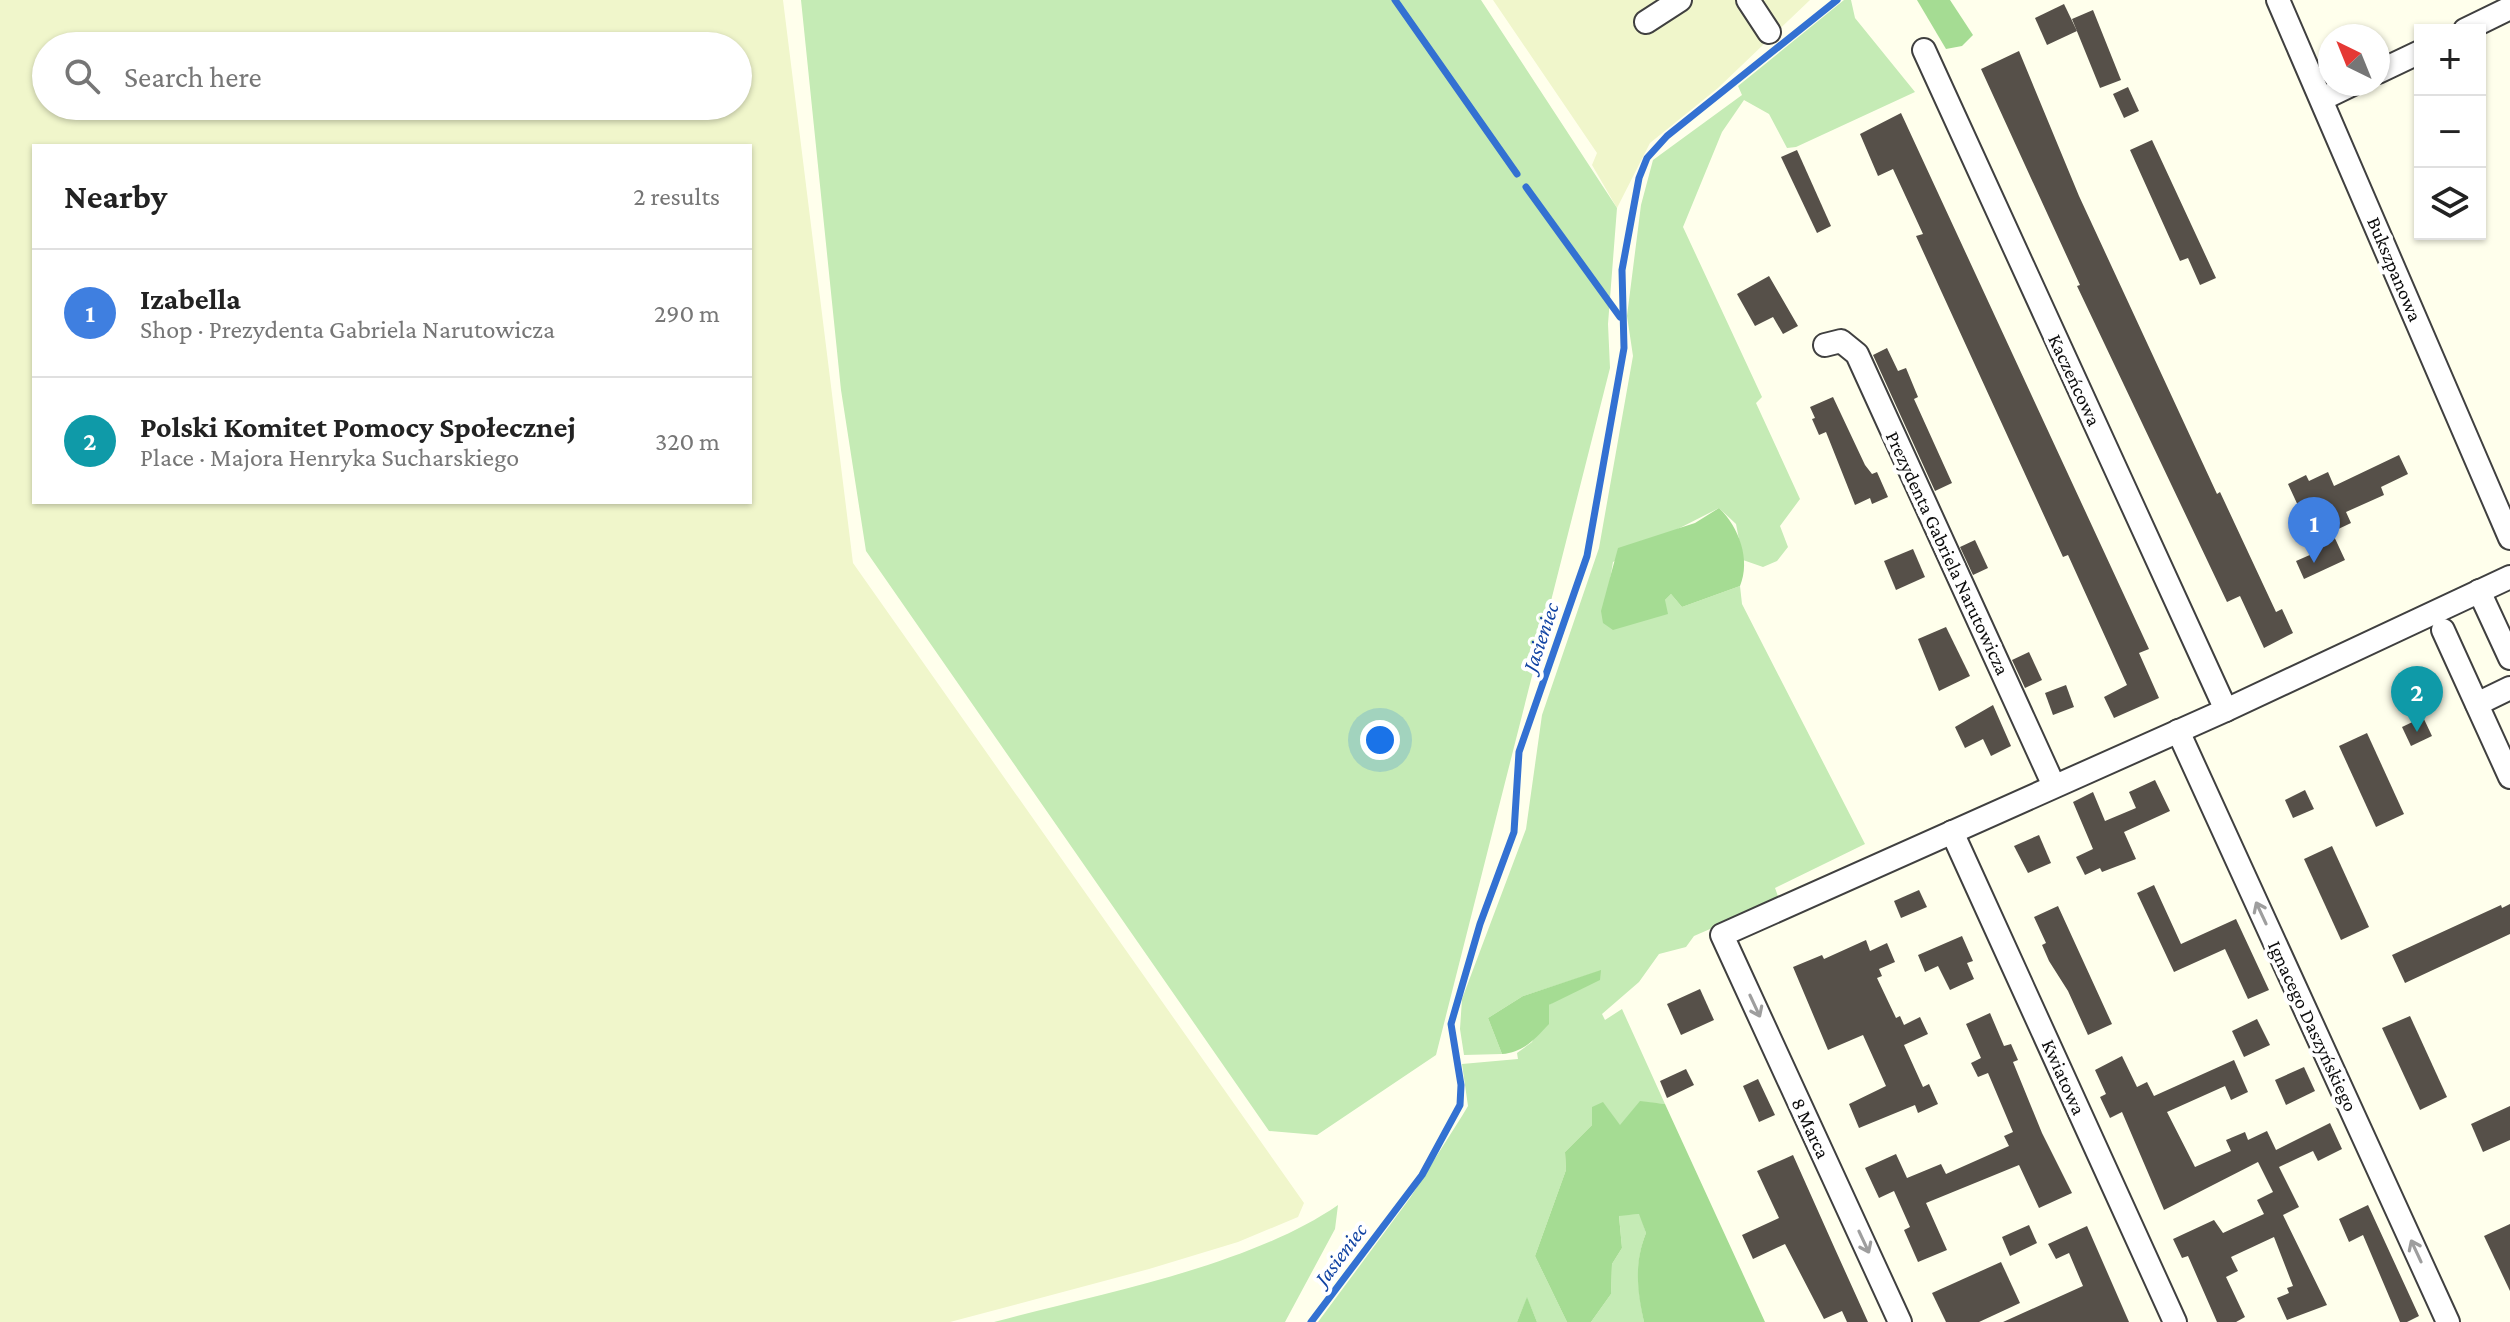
<!DOCTYPE html>
<html lang="en">
<head>
<meta charset="utf-8">
<style>
  :root { --surface:#fff; --page:#f6f6f6; --text:#222; --muted:#767676; --line:#e0e0e0; --accent:#c13b20 }
  body { margin:0; font-family:"Crimson Pro",serif; background:var(--page); color:var(--text) }
  .controls { position:absolute; right:24px; top:24px; display:grid; overflow:hidden; border-radius:0px; box-shadow:0 2px 6px #0004 }
  .controls button { width:72px; height:72px; display:grid; place-items:center; padding:0; border:0; border-bottom:2px solid var(--line); background:var(--surface); color:var(--text); font:40px sans-serif }
  .compass { position:absolute; left:2318px; top:24px; width:72px; height:72px; border-radius:50%; background:var(--surface); box-shadow:0 2px 6px #0004; rotate:317deg }
  .you { position:absolute; left:1380px; top:740px; width:28px; height:28px; margin:-20px; border:6px solid #fff; border-radius:50%; background:#1a73e8; box-shadow:0 0 0 12px #1a73e833 }
  .badge { display:grid; place-items:center; width:52px; height:52px; border-radius:50%; background:var(--accent); color:#fff; font-size:26px; font-weight:700 }
  .pin { position:absolute; translate:-50% -66px; filter:drop-shadow(0 2px 4px #0008) }
  .pin::after { content:''; position:absolute; top:42px; width:28px; height:24px; background:inherit; clip-path:polygon(0 0,100% 0,50% 100%) }
  .list { margin:0; padding:0; list-style:none }
  h2 { display:flex; justify-content:space-between; align-items:center; height:104px; margin:0; padding:0 32px; font-size:34px }
  h2 small { font-size:26px; font-weight:400; color:var(--muted) }
  .list li { display:grid; grid-template-columns:52px 1fr auto; gap:24px; align-items:center; box-sizing:border-box; height:128px; padding:0 32px; border-top:2px solid var(--line) }
  .list b { display:block; font-size:30px; white-space:nowrap }
  .list p { margin:0; font-size:26px; white-space:nowrap; color:var(--muted) }
  .list em { font-size:26px; font-style:normal; color:var(--muted) }
  .icon { flex:none; width:44px; height:44px; fill:none; stroke:currentColor; stroke-width:2; stroke-linecap:round; stroke-linejoin:round }
  .map { position:relative; flex:none; width:2510px; height:1322px; overflow:hidden }
  .search { position:absolute; background:var(--surface); box-shadow:0 2px 6px #0004; left:32px; top:32px; width:720px; height:88px; display:flex; align-items:center; gap:20px; box-sizing:border-box; padding:0 28px; border-radius:44px; color:var(--muted); font-size:30px }
  .panel { position:absolute; background:var(--surface); box-shadow:0 2px 6px #0004; left:32px; top:144px; width:720px; height:360px; border-radius:0px }
  .map>svg:first-child { display:block }
  .farmland { fill:#f0f6cb; fill-rule:evenodd }
  .green { fill:#c5ebb5 }
  .forest { fill:#a5dc93 }
  .lines { fill:none; stroke-linecap:round; stroke-linejoin:round }
  .stream { stroke:#3371d2; stroke-width:7 }
  .building { fill:#565049 }
  .minor-casing { stroke:#404040; stroke-width:26 }
  .minor { stroke:#fff; stroke-width:22 }
  .oneway { stroke:#9e9e9e }
  .labels { text-anchor:middle; stroke-width:8; stroke-linejoin:round; paint-order:stroke }
  .street-label { font-size:20px; fill:#0d0d0d; stroke:#fff }
  .water-label { font-size:22px; font-style:italic; fill:#1244a3; stroke:#fff }
</style>
</head>
<body>
<div class="map">
<svg width="2510" height="1322" viewBox="0 0 2510 1322">
  <rect width="100%" height="100%" fill="#ffffec"/>
  <g class="farmland">
    <path d="M0 0H783L853 563 1304 1203 1298 1217 1238 1242 1149 1269 950 1322H0ZM46 46H738V106H46ZM34 146H750V502H34Z"/>
    <path d="M1493 0H1810L1718 88 1650 143 1617 208 1592 165 1597 153Z"/>
  </g>
  <g class="green">
    <path d="M801 0H1481L1617 208 1608 324 1610 368 1436 1055 1317 1135 1269 1131 866 551 841 390Z"/>
    <path d="M1844 0H1851L1855 18 1915 92 1796 147 1787 148 1769 114 1744 100 1722 132 1683 227 1762 397 1756 403 1800 499 1780 526 1788 547 1777 561 1763 567 1743 560 1736 524 1719 508 1613 562 1609 586 1665 600 1671 594 1682 607 1740 586 1742 604 1865 844 1775 888 1779 899 1694 936 1686 947 1659 954 1639 982 1602 1014 1605 1020 1622 1009 1665 1104 1640 1102 1620 1126 1603 1103 1592 1125 1565 1152 1566 1170 1535 1256 1567 1322H1537L1527 1298 1517 1322H1318L1410 1198 1462 1116 1468 1106 1462 1064 1518 1059 1517 1053 1532 1042 1549 1005 1600 971 1523 996 1488 1018 1502 1054 1464 1055 1460 1029 1462 999 1526 829 1542 715 1599 548 1633 356 1627 316 1641 205 1653 160 1742 95 1738 86Z"/>
    <path d="M1338 1205 1335 1229 1285 1322H994C1101 1293 1248 1267 1338 1205Z"/>
    <path d="M1640 1214 1646 1233C1634 1264 1638 1290 1644 1322H1591L1611 1294 1612 1264 1622 1248 1619 1215Z"/>
  </g>
  <g class="forest">
    <path d="M1917 0H1950L1973 35 1962 46 1946 49Z"/>
    <path d="M1719 508C1739 527 1751 560 1740 586L1682 607 1671 594 1665 600 1668 614 1613 630 1603 623 1601 611 1618 548 1695 523Z"/>
    <path d="M1601 970 1600 980 1549 1005V1024C1535 1039 1524 1052 1502 1054L1488 1018 1523 996Z"/>
    <path d="M1640 1101 1665 1104 1765 1322H1644C1637 1290 1634 1263 1646 1233L1639 1214 1619 1216 1622 1248 1612 1264 1611 1294 1591 1322H1567L1535 1256 1566 1170 1565 1152 1592 1125V1107L1603 1102 1620 1125Z"/>
    <path d="M1527 1297 1537 1322H1517Z"/>
  </g>
  <g class="lines">
    <g class="stream">
      <path d="M1395 0 1517 174"/>
      <path d="M1526 187 1620 317"/>
      <path d="M1311 1322 1422 1175 1460 1105 1461 1085 1451 1024 1480 924 1514 832 1519 752 1587 556 1624 348 1622 270 1639 178 1647 158 1667 136 1837 0"/>
    </g>
  </g>
  <g class="building">
    <path d="M2064 4 2077 31 2047 45 2035 18Z"/>
    <path d="M2093 10 2121 80 2100 88 2072 19Z"/>
    <path d="M2019 51 2079 196 2217 494 2220 492 2276 612 2282 609 2293 633 2264 648 2240 596 2227 602 2077 286 2080 285 1981 69Z"/>
    <path d="M2128 87 2139 111 2124 118 2113 94Z"/>
    <path d="M1901 113 2149 649 2139 653 2159 698 2114 718 2104 697 2127 685 2068 555 2063 557 1942 293 1916 236 1923 234 1893 169 1878 176 1860 134Z"/>
    <path d="M2152 140 2216 278 2200 285 2188 258 2180 261 2130 150Z"/>
    <path d="M1797 150 1831 226 1817 233 1781 157Z"/>
    <path d="M1769 276 1798 326 1783 334 1773 317 1755 326 1737 294Z"/>
    <path d="M1887 348 1898 371 1906 368 1918 397 1914 399 1952 483 1935 491 1873 355Z"/>
    <path d="M1833 397 1865 465 1872 474 1877 472 1888 497 1872 504 1870 498 1855 505 1826 432 1819 435 1812 419 1815 418 1810 407Z"/>
    <path d="M2399 455 2408 474 2381 487 2384 495 2346 512 2351 523 2332 532 2345 560 2304 579 2296 561 2319 551 2288 484 2306 475 2309 481 2328 472 2334 486Z"/>
    <path d="M1975 540 1988 568 1973 575 1960 547Z"/>
    <path d="M1913 549 1925 577 1896 590 1884 561Z"/>
    <path d="M1946 627 1970 676 1939 691 1918 639Z"/>
    <path d="M2029 652 2042 680 2025 688 2012 660Z"/>
    <path d="M2066 685 2074 707 2053 715 2045 693Z"/>
    <path d="M1993 705 2011 746 1991 756 1983 739 1965 748 1955 727Z"/>
    <path d="M2423 717 2432 736 2411 746 2402 727Z"/>
    <path d="M2367 733 2404 814 2376 827 2339 746Z"/>
    <path d="M2155 780 2170 811 2124 832 2136 859 2102 872 2100 868 2085 875 2076 857 2093 849 2073 802 2093 792 2105 821 2136 808 2129 792Z"/>
    <path d="M2305 790 2314 809 2293 818 2285 800Z"/>
    <path d="M2039 835 2051 863 2028 873 2014 846Z"/>
    <path d="M2332 846 2369 927 2341 940 2304 859Z"/>
    <path d="M2154 885 2181 944 2236 919 2269 990 2248 999 2225 949 2174 972 2137 893Z"/>
    <path d="M1919 890 1927 907 1901 918 1894 901Z"/>
    <path d="M2510 904V934L2405 983 2392 955 2501 905 2502 908Z"/>
    <path d="M2058 906 2112 1024 2088 1035 2068 991 2049 961 2042 945 2046 943 2034 917Z"/>
    <path d="M1962 936 1973 961 1967 963 1974 979 1950 990 1938 966 1925 972 1918 955Z"/>
    <path d="M1866 940 1870 951 1887 943 1895 962 1879 969 1882 976 1877 978 1896 1018 1900 1016 1904 1025 1920 1017 1928 1034 1904 1045 1923 1087 1929 1084 1938 1104 1918 1113 1915 1105 1859 1128 1849 1104 1886 1086 1863 1035 1828 1050 1793 967 1822 955 1824 959Z"/>
    <path d="M1700 989 1714 1020 1681 1035 1667 1004Z"/>
    <path d="M1990 1013 2004 1046 2011 1044 2018 1060 2013 1062 2042 1133 2072 1193 2039 1208 2019 1165 1926 1203 1947 1250 1918 1262 1904 1230 1910 1227 1894 1191 1879 1198 1865 1168 1896 1154 1907 1178 1941 1164 1946 1174 2009 1146 2004 1136 2013 1132 1988 1073 1978 1077 1971 1063 1981 1058 1966 1024Z"/>
    <path d="M2410 1016 2447 1097 2420 1110 2382 1028Z"/>
    <path d="M2257 1019 2270 1045 2244 1057 2232 1031Z"/>
    <path d="M2122 1056 2137 1087 2147 1082 2154 1096 2234 1060 2248 1092 2231 1100 2225 1086 2167 1112 2195 1167 2231 1151 2226 1140 2245 1132 2248 1140 2267 1131 2276 1150 2330 1123 2342 1149 2318 1161 2313 1151 2279 1167 2299 1207 2283 1215 2327 1305 2287 1320 2277 1298 2289 1293 2287 1288 2293 1286 2274 1237 2231 1257 2238 1271 2226 1277 2245 1317 2236 1322H2217L2188 1256 2182 1258 2173 1239 2214 1220 2223 1233 2264 1214 2257 1200 2273 1192 2258 1162 2164 1210 2122 1112 2110 1118 2100 1097 2106 1094 2095 1070Z"/>
    <path d="M2304 1067 2315 1091 2286 1105 2275 1080Z"/>
    <path d="M1686 1069 1694 1085 1667 1098 1660 1081Z"/>
    <path d="M1758 1079 1775 1115 1759 1122 1743 1086Z"/>
    <path d="M2510 1106V1140L2483 1152 2471 1124Z"/>
    <path d="M1793 1155 1835 1249 1868 1322H1847L1842 1311 1824 1319 1785 1244 1753 1259 1742 1235 1779 1218 1757 1171Z"/>
    <path d="M2368 1205 2419 1316 2407 1322H2400L2363 1235 2349 1242 2339 1219Z"/>
    <path d="M2510 1224V1291L2484 1236Z"/>
    <path d="M2029 1225 2037 1243 2010 1256 2002 1237Z"/>
    <path d="M2087 1226 2129 1322H2003L2083 1286 2069 1253 2056 1259 2048 1244Z"/>
    <path d="M2001 1262 2020 1303 1979 1322H1946L1932 1293Z"/>
  </g>
  <g class="lines">
    <g class="minor-casing">
      <g id="minor">
        <path d="M1748 0 1769 32"/>
        <path d="M2278 0 2510 538"/>
        <path d="M1646 22 1680 0"/>
        <path d="M2465 30 2510 8"/>
        <path d="M1924 50 2226 710"/>
        <path d="M2378 72 2420 52"/>
        <path d="M2322 99 2353 84"/>
        <path d="M1825 345 1841 341 1857 354 2054 786"/>
        <path d="M2479 591 2510 658"/>
        <path d="M2443 630 2510 777"/>
        <path d="M2477 704 2510 688"/>
        <path d="M2178 731 2448 1322"/>
        <path d="M1952 832 2175 1322"/>
        <path d="M1900 1322 1722 935 2226 710 2510 577"/>
      </g>
    </g>
    <use href="#minor" class="minor"/>
  </g>
  <defs><path id="oneway-shaft" d="M-6 0H5M1.5-3L5.5 0L1.5 3" fill="none" stroke-width="1.6" stroke-linecap="round" stroke-linejoin="round" transform="scale(2)"/></defs>
  <g class="oneway">
    <use href="#oneway-shaft" transform="translate(2261 913) rotate(-115)"/>
    <use href="#oneway-shaft" transform="translate(1755 1006) rotate(65)"/>
    <use href="#oneway-shaft" transform="translate(1864 1242) rotate(65)"/>
    <use href="#oneway-shaft" transform="translate(2416 1251) rotate(-115)"/>
  </g>
  <g class="labels">
    <g class="street-label">
      <text transform="translate(2395 269) rotate(67)" y="7">Bukszpanowa</text>
      <text transform="translate(2075 380) rotate(65)" y="7">Kaczeńcowa</text>
      <text transform="translate(1948 553) rotate(65)" y="7">Prezydenta Gabriela Narutowicza</text>
      <text transform="translate(2313 1026) rotate(65)" y="7">Ignacego Daszyńskiego</text>
      <text transform="translate(2064 1077) rotate(66)" y="7">Kwiatowa</text>
      <text transform="translate(1811 1128) rotate(65)" y="7">8 Marca</text>
    </g>
    <g class="water-label">
      <text transform="translate(1540 637) rotate(-71)" y="8">Jasieniec</text>
      <text transform="translate(1340 1254) rotate(-53)" y="8">Jasieniec</text>
    </g>
  </g>
</svg>
<div class="controls">
<button>+</button>
<button>−</button>
<button><svg class="icon" aria-label="layers" viewBox="0 0 24 24"><path d="M12 4l9 5-9 5-9-5zM3 14l9 5 9-5"/></svg></button>
</div>
<svg class="compass" viewBox="-18 -18 36 36"><path d="M0-13l5 13h-10z" fill="#e53935"/><path d="M0 13l5-13h-10z" fill="#767676"/></svg>
<div class="you"></div>
<div class="pin badge" style="left:2314px;top:563px;background:#3f7fe0">1</div>
<div class="pin badge" style="left:2417px;top:732px;background:#0f9aa8">2</div>
<div class="search"><svg class="icon" aria-label="search" viewBox="0 0 24 24"><circle cx="10" cy="10" r="6"/><path d="M15 15l6 6"/></svg>Search here</div>
<section class="panel">
<h2>Nearby<small>2 results</small></h2>
<ul class="list">
<li><span class="badge" style="background:#3f7fe0">1</span><div><b>Izabella</b><p>Shop · Prezydenta Gabriela Narutowicza</p></div><em>290 m</em></li>
<li><span class="badge" style="background:#0f9aa8">2</span><div><b>Polski Komitet Pomocy Społecznej</b><p>Place · Majora Henryka Sucharskiego</p></div><em>320 m</em></li>
</ul>
</section>
</div>
</body>
</html>
